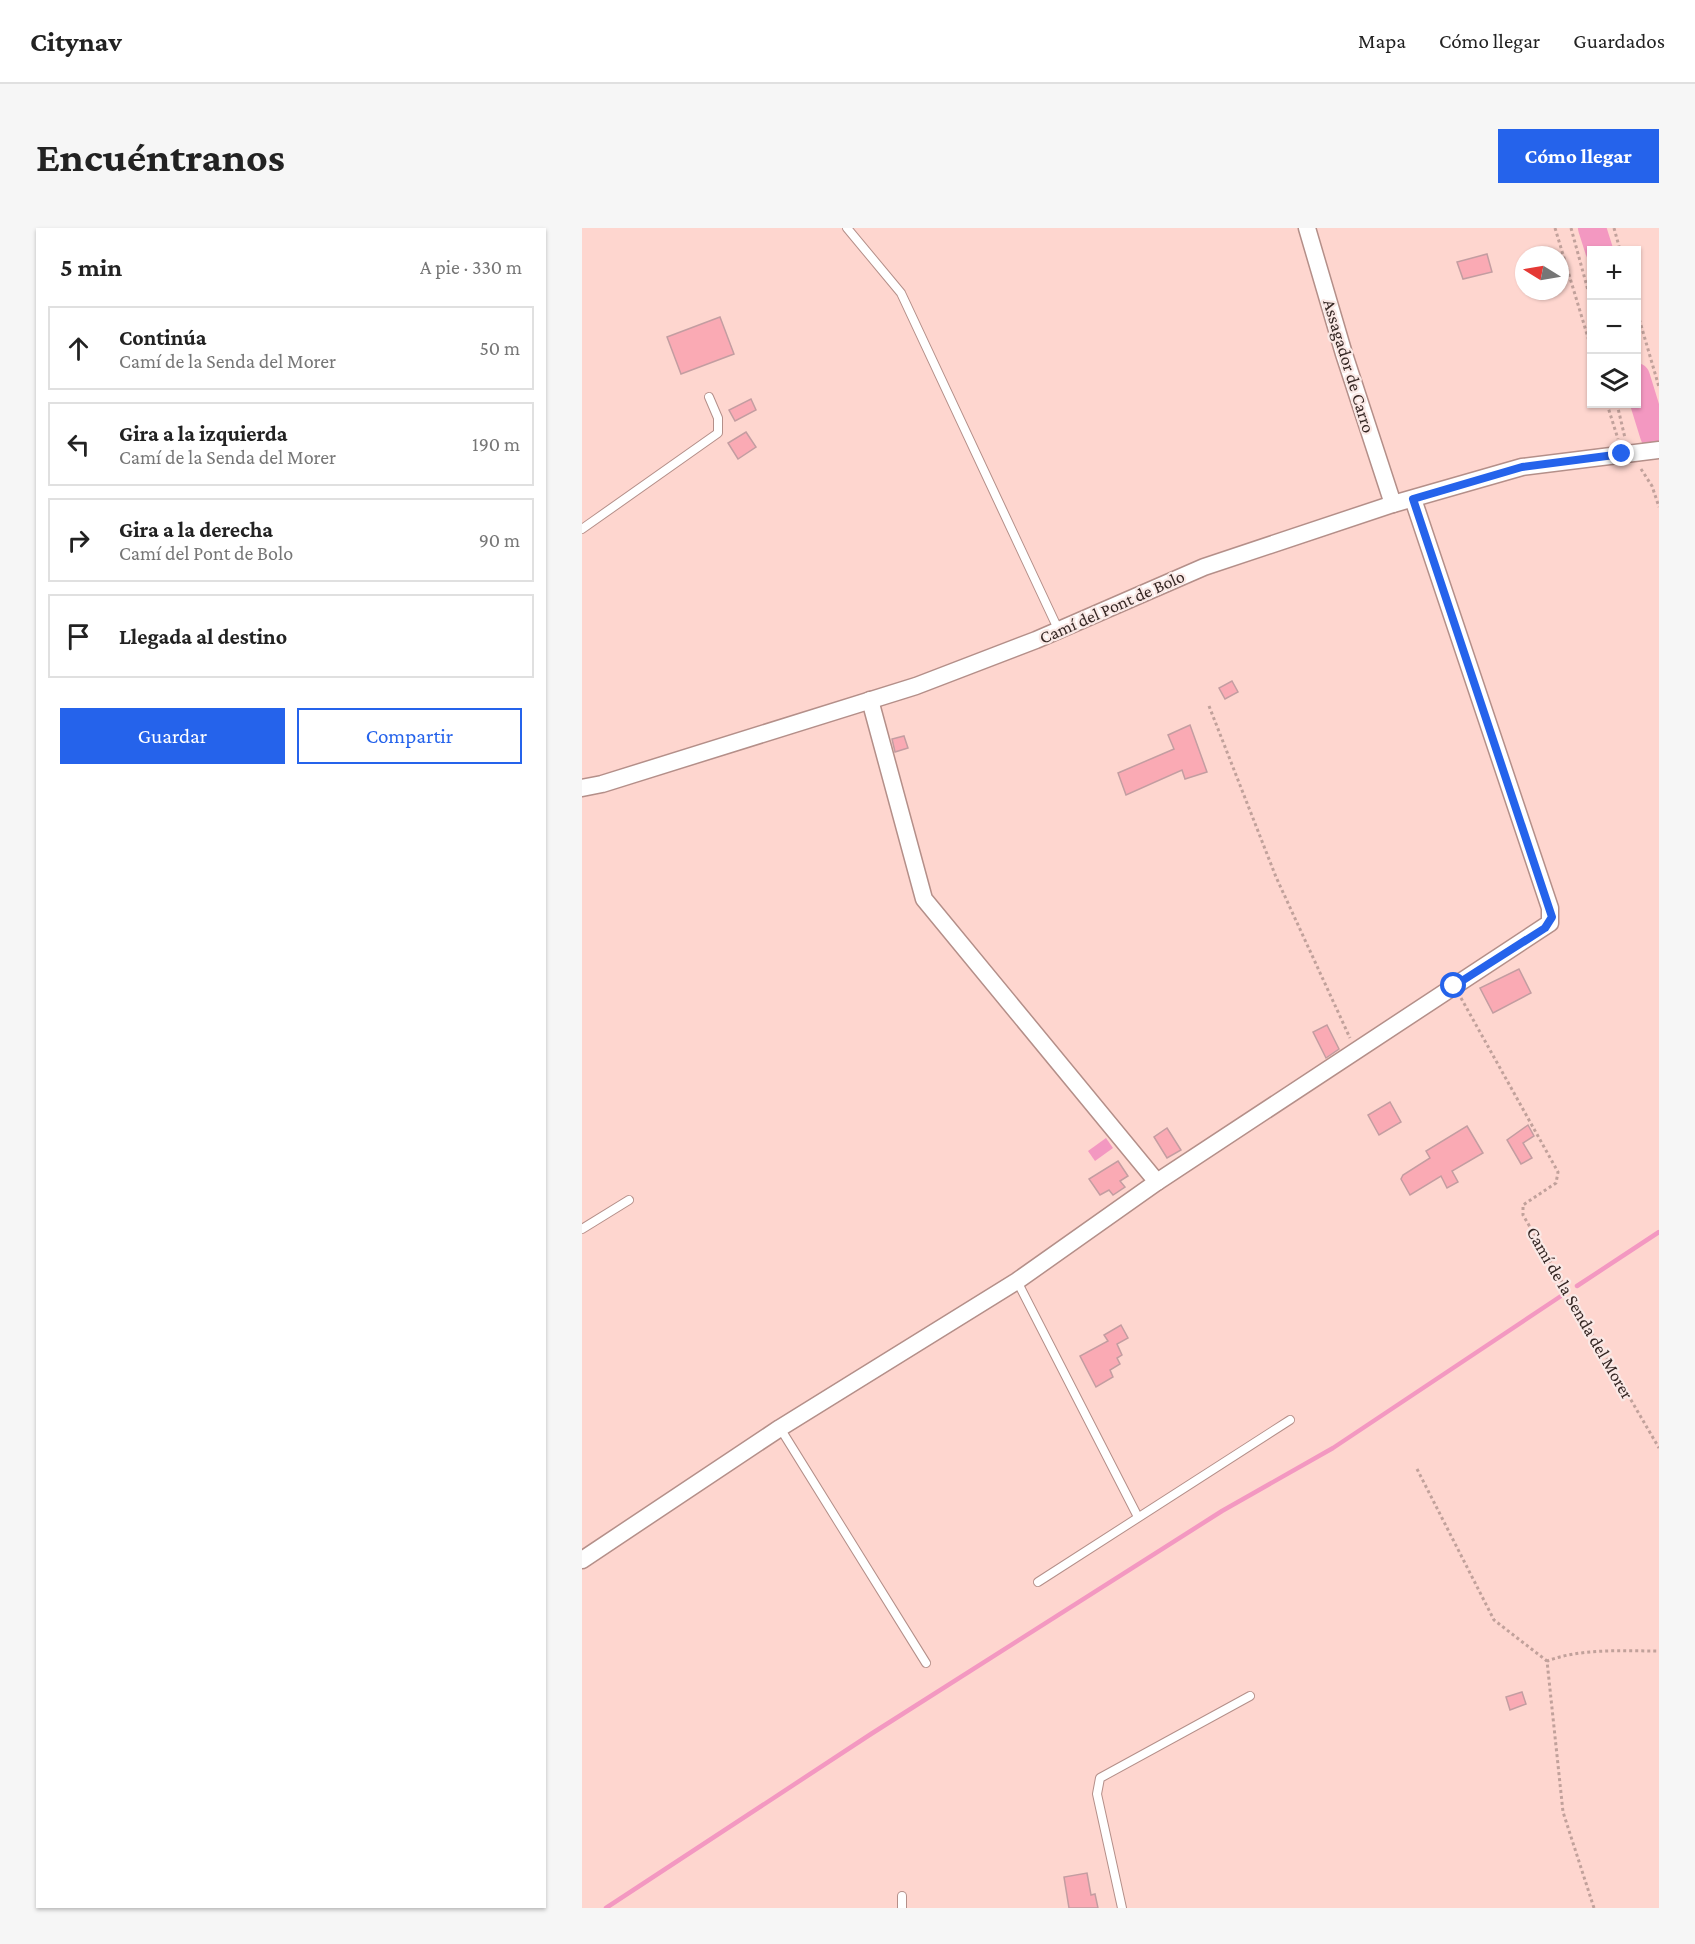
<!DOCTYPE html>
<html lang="es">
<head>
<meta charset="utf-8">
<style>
  :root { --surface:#fff; --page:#f6f6f6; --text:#222; --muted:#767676; --line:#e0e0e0; --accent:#2563eb }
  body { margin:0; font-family:"Crimson Pro",serif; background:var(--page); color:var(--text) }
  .controls { position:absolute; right:18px; top:18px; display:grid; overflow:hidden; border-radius:0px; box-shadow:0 2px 4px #0004 }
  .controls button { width:54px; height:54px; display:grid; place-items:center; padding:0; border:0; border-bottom:2px solid var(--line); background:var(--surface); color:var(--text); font:30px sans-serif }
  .compass { position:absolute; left:933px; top:18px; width:54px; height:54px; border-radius:50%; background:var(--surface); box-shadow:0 2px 4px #0004; rotate:281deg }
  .stop { position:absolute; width:18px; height:18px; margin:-14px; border:4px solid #2563eb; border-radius:50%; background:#fff }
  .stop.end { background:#2563eb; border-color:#fff; box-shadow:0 2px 6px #0008 }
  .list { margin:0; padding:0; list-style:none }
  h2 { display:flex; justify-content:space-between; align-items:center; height:78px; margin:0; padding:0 24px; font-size:26px }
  h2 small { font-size:20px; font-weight:400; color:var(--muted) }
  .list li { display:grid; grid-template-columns:39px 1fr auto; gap:18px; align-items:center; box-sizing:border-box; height:84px; margin:0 12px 12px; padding:0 12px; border:2px solid var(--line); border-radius:0px }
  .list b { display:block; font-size:22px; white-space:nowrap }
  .list p { margin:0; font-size:20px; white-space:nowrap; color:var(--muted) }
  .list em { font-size:20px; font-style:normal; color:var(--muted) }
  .actions { display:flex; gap:12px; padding:18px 24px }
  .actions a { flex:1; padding:14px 0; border:2px solid var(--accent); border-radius:0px; text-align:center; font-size:21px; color:var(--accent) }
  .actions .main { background:var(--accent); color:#fff }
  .icon { flex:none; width:33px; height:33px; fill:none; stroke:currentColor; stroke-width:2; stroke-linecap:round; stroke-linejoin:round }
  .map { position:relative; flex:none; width:1077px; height:1680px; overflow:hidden; border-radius:0px }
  header { display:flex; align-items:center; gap:36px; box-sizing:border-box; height:84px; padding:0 30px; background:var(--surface); border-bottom:2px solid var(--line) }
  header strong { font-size:28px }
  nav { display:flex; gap:33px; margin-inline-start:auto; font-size:21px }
  .intro { display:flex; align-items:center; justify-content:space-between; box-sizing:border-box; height:144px; padding:0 36px }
  h1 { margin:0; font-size:42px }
  .button { padding:15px 27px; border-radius:0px; background:var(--accent); color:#fff; font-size:21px; font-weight:700 }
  main { display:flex; gap:36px; padding:0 36px }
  aside { flex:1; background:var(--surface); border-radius:0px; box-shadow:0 2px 4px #0004 }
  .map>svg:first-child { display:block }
  .water { fill:#f398c1 }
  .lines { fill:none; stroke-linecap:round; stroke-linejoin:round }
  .stream { stroke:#f398c1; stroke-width:4.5 }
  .river { stroke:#f398c1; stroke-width:28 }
  .building { fill:#faaab4; stroke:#c39da1; stroke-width:1.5 }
  .lane-casing { stroke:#b48f89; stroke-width:10 }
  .street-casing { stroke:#b48f89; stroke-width:19 }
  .path { stroke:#c1a19b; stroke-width:3; stroke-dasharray:3 3; stroke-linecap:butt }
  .lane { stroke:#fff; stroke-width:8 }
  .street { stroke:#fff; stroke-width:16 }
  .route { stroke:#2563eb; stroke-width:8 }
  .labels { text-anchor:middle; stroke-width:4.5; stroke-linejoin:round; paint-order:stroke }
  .street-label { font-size:18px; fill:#352724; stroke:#fae9e6 }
</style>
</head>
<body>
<header>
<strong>Citynav</strong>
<nav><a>Mapa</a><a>Cómo llegar</a><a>Guardados</a></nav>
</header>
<div class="intro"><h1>Encuéntranos</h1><a class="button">Cómo llegar</a></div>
<main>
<aside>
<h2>5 min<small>A pie · 330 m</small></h2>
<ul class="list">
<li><svg class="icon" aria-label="ahead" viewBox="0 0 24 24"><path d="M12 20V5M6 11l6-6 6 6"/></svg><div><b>Continúa</b><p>Camí de la Senda del Morer</p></div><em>50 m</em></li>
<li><svg class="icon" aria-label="left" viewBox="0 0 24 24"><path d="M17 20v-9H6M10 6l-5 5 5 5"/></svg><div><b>Gira a la izquierda</b><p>Camí de la Senda del Morer</p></div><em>190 m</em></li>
<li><svg class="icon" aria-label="right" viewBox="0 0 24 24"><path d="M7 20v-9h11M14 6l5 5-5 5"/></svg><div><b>Gira a la derecha</b><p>Camí del Pont de Bolo</p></div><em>90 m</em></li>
<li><svg class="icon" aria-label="arrive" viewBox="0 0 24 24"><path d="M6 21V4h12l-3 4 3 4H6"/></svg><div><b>Llegada al destino</b></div></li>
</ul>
<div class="actions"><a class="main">Guardar</a><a>Compartir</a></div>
</aside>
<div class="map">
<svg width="1077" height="1680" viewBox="0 0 1077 1680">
  <rect width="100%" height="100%" fill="#fed6cf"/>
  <path class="water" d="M524 910 531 920 513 933 506 923Z"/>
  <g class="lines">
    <g class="stream">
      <path d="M995 1058 1077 1004"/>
      <path d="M24 1680 289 1506 640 1283 751 1220 979 1068"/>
    </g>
    <g class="river">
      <path d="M1010 0 1017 22"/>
      <path d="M1054 149 1072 207"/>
    </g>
  </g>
  <g class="building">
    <path d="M905 26 910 44 881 51 875 34Z"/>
    <path d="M138 89 152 126 99 146 85 109Z"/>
    <path d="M169 171 174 182 153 193 147 182Z"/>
    <path d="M164 204 174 219 156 231 146 215Z"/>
    <path d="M650 453 656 464 643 471 637 460Z"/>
    <path d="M608 497 625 544 603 551 600 542 544 567 536 545 592 521 586 507Z"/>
    <path d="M322 508 326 520 313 524 310 511Z"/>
    <path d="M937 741 949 765 911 785 898 760Z"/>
    <path d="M745 797 757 821 744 830 731 804Z"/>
    <path d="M808 874 819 894 797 907 786 887Z"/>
    <path d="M946 897 952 908 941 915 950 930 939 936 925 912Z"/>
    <path d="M885 898 901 925 870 943 876 954 865 960 859 948 828 967 819 951 821 947 848 930 844 923Z"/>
    <path d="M585 900 599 922 585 930 572 909Z"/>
    <path d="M536 933 546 948 538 953 543 959 531 967 527 962 518 967 507 951Z"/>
    <path d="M539 1097 546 1110 535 1116 540 1127 535 1130 538 1136 528 1142 531 1149 514 1159 498 1128 526 1113 522 1107Z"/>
    <path d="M940 1464 944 1476 928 1482 924 1469Z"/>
    <path d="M505 1645 509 1667 513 1666 516 1680H487L482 1649Z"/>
  </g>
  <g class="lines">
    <g class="lane-casing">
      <g id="lane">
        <path d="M265 0 319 65 477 403"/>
        <path d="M0 301 136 205V190L127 169"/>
        <path d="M0 1001 47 972"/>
        <path d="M435 1053 556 1289"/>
        <path d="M198 1200 344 1435"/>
        <path d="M456 1354 708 1192"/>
        <path d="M320 1668V1680"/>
        <path d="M540 1680 515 1566 518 1550 668 1468"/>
      </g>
    </g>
    <g class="street-casing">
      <g id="street">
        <path d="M725 0 762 126 811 276"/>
        <path d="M288 472 342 671 575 954"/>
        <path d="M0 560 20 556 334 458 454 412 622 339 811 276 940 239 1077 222"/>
        <path d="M0 1332 198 1200 435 1053 575 954 968 695V680L831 271"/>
      </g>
    </g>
    <g class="path">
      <path d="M973 0 1010 123"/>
      <path d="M989 0 1010 77"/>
      <path d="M1032 0 1038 22"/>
      <path d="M1054 80 1077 159"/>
      <path d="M1025 176 1036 211"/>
      <path d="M1035 176 1043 210"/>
      <path d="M1059 241 1070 258 1077 279"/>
      <path d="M627 478 694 649 768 810"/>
      <path d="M879 770 976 944 974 955 941 977V987L1077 1220"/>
      <path d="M835 1241 912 1392 965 1433"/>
      <path d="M1012 1680 981 1584 965 1433C1000 1420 1040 1423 1077 1423"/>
    </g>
    <use href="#lane" class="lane"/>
    <use href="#street" class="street"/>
  </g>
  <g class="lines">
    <path class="route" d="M872 758 963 700 970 689 831 271 940 239 1040 226"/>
  </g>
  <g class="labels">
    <g class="street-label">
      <text transform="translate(767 138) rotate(73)" y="6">Assagador de Carro</text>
      <text transform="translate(530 379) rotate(-24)" y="6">Camí del Pont de Bolo</text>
      <text transform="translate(998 1085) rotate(60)" y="6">Camí de la Senda del Morer</text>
    </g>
  </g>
</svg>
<div class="controls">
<button>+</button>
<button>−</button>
<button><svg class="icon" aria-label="layers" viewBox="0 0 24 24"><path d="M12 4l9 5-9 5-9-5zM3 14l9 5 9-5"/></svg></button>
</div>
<svg class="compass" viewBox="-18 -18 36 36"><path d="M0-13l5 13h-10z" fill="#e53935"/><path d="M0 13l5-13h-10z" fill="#767676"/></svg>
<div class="stop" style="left:872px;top:758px"></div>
<div class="stop end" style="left:1040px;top:226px"></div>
</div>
</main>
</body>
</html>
